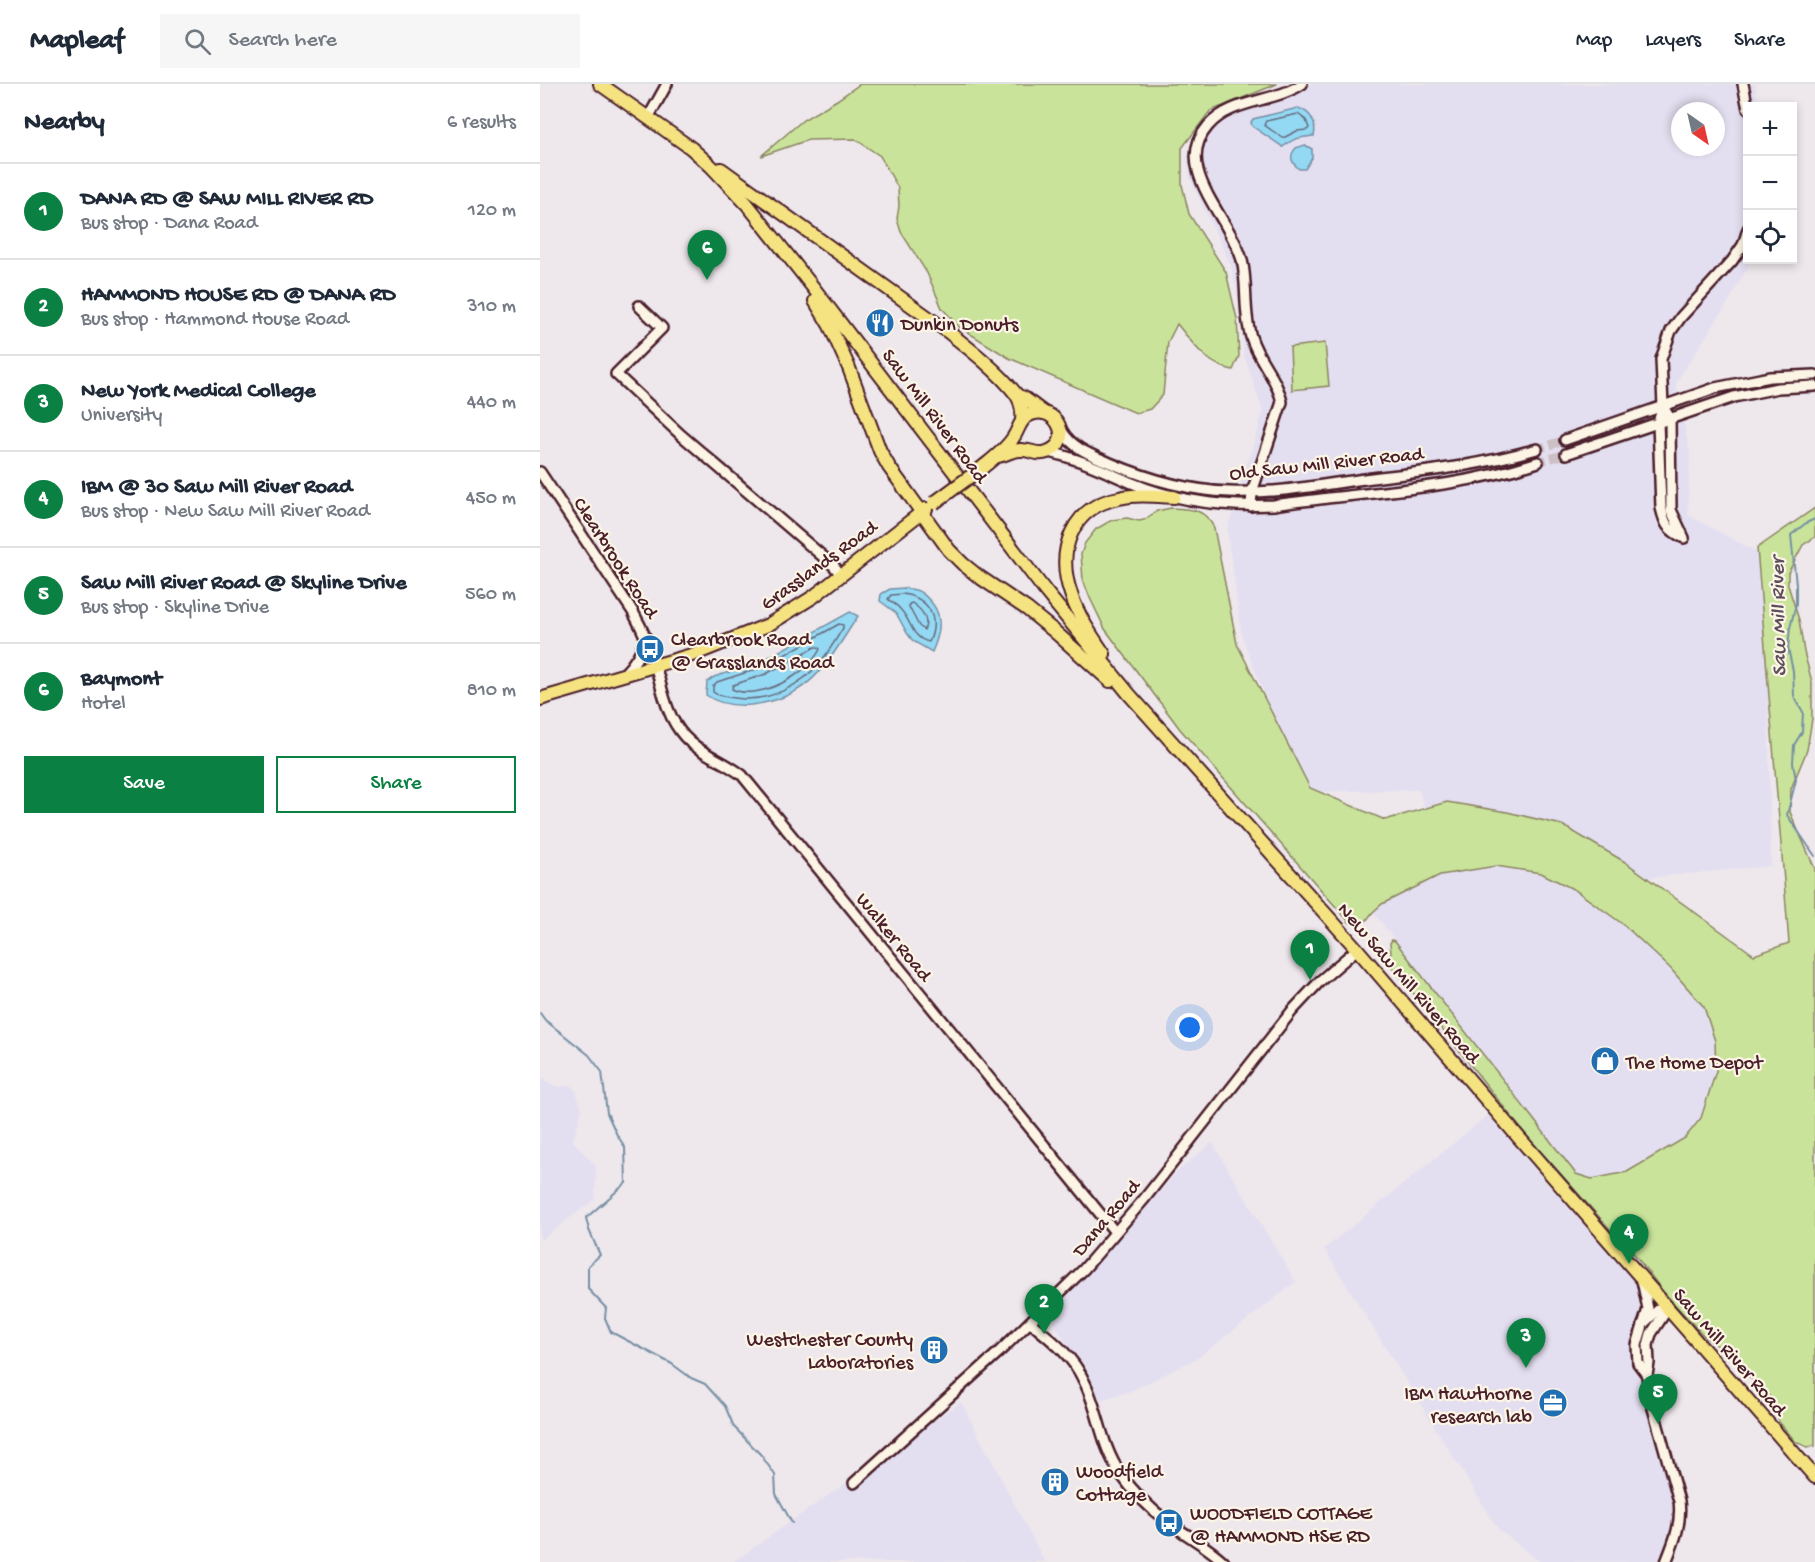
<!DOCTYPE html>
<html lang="en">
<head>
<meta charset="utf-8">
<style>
  :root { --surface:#fff; --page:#f6f6f7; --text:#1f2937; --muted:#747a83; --line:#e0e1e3; --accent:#0b8043 }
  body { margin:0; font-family:"Gochi Hand",sans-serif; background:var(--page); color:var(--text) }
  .controls { position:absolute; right:18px; top:18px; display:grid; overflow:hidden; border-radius:0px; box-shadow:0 3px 9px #0003 }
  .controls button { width:54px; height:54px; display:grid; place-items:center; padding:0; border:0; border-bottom:2px solid var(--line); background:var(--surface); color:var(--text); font:30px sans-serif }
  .compass { position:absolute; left:1131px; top:18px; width:54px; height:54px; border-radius:50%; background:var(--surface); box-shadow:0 3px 9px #0003; rotate:146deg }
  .you { position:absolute; left:650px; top:944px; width:21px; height:21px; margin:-15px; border:4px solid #fff; border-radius:50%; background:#1a73e8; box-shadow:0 0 0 9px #1a73e833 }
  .badge { display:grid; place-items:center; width:39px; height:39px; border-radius:50%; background:var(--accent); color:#fff; font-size:20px; font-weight:700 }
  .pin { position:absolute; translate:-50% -50px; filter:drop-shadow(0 2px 3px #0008) }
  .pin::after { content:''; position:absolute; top:32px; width:21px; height:18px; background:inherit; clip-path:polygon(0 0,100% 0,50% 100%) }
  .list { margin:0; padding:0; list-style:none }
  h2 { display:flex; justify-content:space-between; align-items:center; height:78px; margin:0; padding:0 24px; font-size:26px }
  h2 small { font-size:20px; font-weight:400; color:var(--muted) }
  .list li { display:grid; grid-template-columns:39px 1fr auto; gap:18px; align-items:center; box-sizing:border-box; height:96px; padding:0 24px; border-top:2px solid var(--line) }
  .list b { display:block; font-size:22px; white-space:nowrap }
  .list p { margin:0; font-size:20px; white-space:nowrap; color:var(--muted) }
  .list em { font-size:20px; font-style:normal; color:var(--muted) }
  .actions { display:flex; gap:12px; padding:18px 24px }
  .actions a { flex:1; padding:14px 0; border:2px solid var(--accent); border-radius:0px; text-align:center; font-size:21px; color:var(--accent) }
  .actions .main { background:var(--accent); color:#fff }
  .icon { flex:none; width:33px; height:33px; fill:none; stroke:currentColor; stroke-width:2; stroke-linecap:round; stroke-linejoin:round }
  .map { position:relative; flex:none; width:1275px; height:1478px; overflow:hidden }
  header { display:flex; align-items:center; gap:36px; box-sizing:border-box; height:84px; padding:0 30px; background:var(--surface); border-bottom:2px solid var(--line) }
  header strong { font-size:28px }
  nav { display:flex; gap:33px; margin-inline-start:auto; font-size:21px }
  .search { width:420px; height:54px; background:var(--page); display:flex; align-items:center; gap:15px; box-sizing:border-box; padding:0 21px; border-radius:0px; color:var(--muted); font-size:22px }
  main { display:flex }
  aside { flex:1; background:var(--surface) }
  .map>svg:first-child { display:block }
  .built { fill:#e4dff0; fill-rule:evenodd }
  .green { fill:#c9e49a; stroke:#8a8262; stroke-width:1.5 }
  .water { fill:#93d9f4; stroke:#768fa4; stroke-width:1.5 }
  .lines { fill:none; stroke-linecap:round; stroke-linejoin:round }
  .shore { stroke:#67697b; stroke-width:1.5 }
  .stream { stroke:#768fa4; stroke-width:2 }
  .minor-tunnel { stroke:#cdc0c5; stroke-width:9; stroke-dasharray:9 4.5; stroke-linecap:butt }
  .minor-casing { stroke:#4a1f2b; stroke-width:14 }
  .major-casing { stroke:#4a1f2b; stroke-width:16 }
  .minor { stroke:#fcf5e5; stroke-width:9 }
  .major { stroke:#f5e382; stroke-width:12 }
  .major-bridge-casing { stroke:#4a1f2b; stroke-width:16; stroke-linecap:butt }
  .major-bridge { stroke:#f5e382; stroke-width:12 }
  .labels { text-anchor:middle; stroke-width:4.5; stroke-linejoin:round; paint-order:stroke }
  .poi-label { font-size:20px; fill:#4a1f2b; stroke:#fcf5e5; text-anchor:start }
  .street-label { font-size:20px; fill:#4a1f2b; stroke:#fcf5e5 }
  .water-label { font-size:21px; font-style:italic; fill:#5c4e5d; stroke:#fcf5e5 }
</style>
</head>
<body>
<header>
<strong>Mapleaf</strong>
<div class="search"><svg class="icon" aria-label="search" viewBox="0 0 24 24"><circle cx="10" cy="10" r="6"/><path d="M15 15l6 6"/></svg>Search here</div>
<nav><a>Map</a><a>Layers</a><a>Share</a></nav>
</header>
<main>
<aside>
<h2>Nearby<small>6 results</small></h2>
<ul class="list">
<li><span class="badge">1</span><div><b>DANA RD @ SAW MILL RIVER RD</b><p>Bus stop · Dana Road</p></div><em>120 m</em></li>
<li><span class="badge">2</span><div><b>HAMMOND HOUSE RD @ DANA RD</b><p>Bus stop · Hammond House Road</p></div><em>310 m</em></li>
<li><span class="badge">3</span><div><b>New York Medical College</b><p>University</p></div><em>440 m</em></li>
<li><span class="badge">4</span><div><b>IBM @ 30 Saw Mill River Road</b><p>Bus stop · New Saw Mill River Road</p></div><em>450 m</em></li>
<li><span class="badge">5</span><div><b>Saw Mill River Road @ Skyline Drive</b><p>Bus stop · Skyline Drive</p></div><em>560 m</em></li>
<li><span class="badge">6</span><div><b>Baymont</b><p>Hotel</p></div><em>810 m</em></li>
</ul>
<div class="actions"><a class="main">Save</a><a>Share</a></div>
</aside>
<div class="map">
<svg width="1275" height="1478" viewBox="0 0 1275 1478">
  <rect width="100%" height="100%" fill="#eee8ec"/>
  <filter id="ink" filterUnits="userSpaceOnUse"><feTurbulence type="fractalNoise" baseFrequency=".0167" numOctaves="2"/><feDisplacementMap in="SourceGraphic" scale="12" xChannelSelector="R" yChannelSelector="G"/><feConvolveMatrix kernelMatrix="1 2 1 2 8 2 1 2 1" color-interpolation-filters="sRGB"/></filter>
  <g filter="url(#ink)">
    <g class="built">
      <path d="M748 0H1216L1217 22H1208V183L1188 219 1136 299 1150 369 1148 431 1226 473 1231 782 1097 795 888 734 879 706 762 708 702 553 687 447 723 328 704 271 701 227 691 182 650 95 647 73 671 33 700 18ZM1140 27H1176V63H1140Z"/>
      <path d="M956 782 1001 789 1035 806 1084 841 1130 884 1164 923 1175 957 1176 987 1160 1034 1145 1054 1087 1088 1052 1095 1036 1090 833 828 842 820 900 791Z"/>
      <path d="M0 992 9 999 19 1003 30 1001 36 1007 42 1025 33 1057 56 1082 55 1115 0 1157Z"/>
      <path d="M948 1031 1034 1130 1101 1194 1107 1291 1112 1345 1135 1419 1133 1445 1120 1478H1000L958 1445 784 1165Z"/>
      <path d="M672 1058 756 1198 658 1274 591 1307 561 1316 510 1232 635 1090Z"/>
      <path d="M421 1318 505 1478H193Z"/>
    </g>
    <g class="green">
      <path d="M320 0H737L670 27 642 64V101L649 130 686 188 697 235 699 272 693 286C666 281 653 259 637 240L628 258 623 311 610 325 596 329 469 274 419 243 402 224 387 189 361 148 357 135 359 122 358 104 340 72 315 55 268 56 221 72 263 36 297 16Z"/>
      <path d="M785 259 789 302 752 306 750 263Z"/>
      <path d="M631 424C651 425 665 424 674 444L697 560 770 704 845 736 907 718 967 728 1022 741 1085 778 1214 871 1249 859 1217 464 1275 424V453L1263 461 1248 489V501L1259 536 1264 568 1272 598V635L1267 666 1251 705 1250 728 1275 785V1362L1267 1363 1256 1358 1239 1338 1233 1316 1201 1285 1189 1270 1164 1252 1126 1211 1095 1171 1069 1144 986 1051 855 886 849 880 851 869 850 859 852 856 855 857 1036 1090 1052 1095 1087 1088 1145 1054 1161 1034 1176 987 1175 957 1164 923 1130 884 1084 841 1035 806 1001 789 956 782 900 791 842 820 833 828 826 837 818 841 810 839 640 645 565 545 550 514 543 496 541 470 545 459 556 445 572 436 587 434 599 437 604 436 617 427Z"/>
    </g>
    <g class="water">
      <path d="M758 24C771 28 777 39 774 52 759 54 755 53 743 63L712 42 711 38 713 35Z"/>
      <path d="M765 61 772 65V74L765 85H759C752 79 748 72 756 64Z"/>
      <path d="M364 504C368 505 374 505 378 507 384 509 388 515 392 519 404 534 399 552 392 568L373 557 367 549 356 529 340 517 341 510 350 505Z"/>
      <path d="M310 528 318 532C287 579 272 614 211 621 196 622 178 620 166 611L167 598 174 593 220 578Z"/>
    </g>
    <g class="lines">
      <g class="shore">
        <path d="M758 30 766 36 769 44 767 46 757 47 743 54 724 41 726 37Z"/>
        <path d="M363 510C389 514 400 534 389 558 371 554 372 537 360 525 357 521 352 519 348 515L351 511Z"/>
        <path d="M372 519C381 525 390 535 384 546L379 542 369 523V520Z"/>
        <path d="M299 540 303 541V544C296 555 290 566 282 576 262 602 228 619 195 614 187 613 179 613 173 608V602L177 598 223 583Z"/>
        <path d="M275 563H278L280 565C269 590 218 618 192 605L193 601 226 590Z"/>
      </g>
      <g class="stream">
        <path d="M1275 435 1266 439 1251 451 1256 501V520L1250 544 1248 564 1253 587 1254 612 1263 628 1262 648 1254 661 1253 679 1256 696 1247 731 1275 772"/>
        <path d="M0 929 5 936 49 971 62 988 67 1029 77 1051 85 1063 86 1099 46 1134 49 1146 60 1171 48 1182V1205L66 1224 65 1234 71 1248 132 1280 151 1294 165 1300 185 1322 194 1343 221 1371 235 1391 236 1410 252 1439"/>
      </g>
      <g class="minor-tunnel">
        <path d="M997 365 1025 356"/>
        <path d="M998 378 1026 370"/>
      </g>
      <g class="minor-casing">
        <g id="minor">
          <path d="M1203 0 1208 25"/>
          <path d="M108 34 127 0"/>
          <path d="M99 222 122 244 76 290 141 351 294 482 301 491"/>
          <path d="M1123 323 1130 334 1131 426 1144 454C1128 446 1125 441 1121 424L1118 338 1123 323 1121 275 1131 247 1141 233 1192 177 1203 161 1208 145"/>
          <path d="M522 347C533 365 552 371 570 379 608 395 649 407 690 408 740 410 790 399 840 393 893 387 945 380 997 365"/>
          <path d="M1025 356 1175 304 1230 293 1275 291"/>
          <path d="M509 368C540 375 564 387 592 399 637 418 685 423 734 421 820 408 915 406 998 378"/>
          <path d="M1026 370 1194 313 1238 304 1275 302"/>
          <path d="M0 388 93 528C103 546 111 564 116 584 123 608 127 633 144 652 159 669 184 677 202 691L575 1148"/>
          <path d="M711 422 712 408 742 318C737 294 718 276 711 253 703 228 708 200 702 176 691 135 631 84 668 42 691 15 733 19 762 0"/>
          <path d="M84 590C95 579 101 569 106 554"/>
          <path d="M1102 1196 1108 1225 1097 1261 1098 1279 1107 1291"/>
          <path d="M490 1238C510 1255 532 1271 543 1295 559 1325 560 1360 580 1389 593 1408 609 1424 628 1438 646 1451 667 1462 684 1478"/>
          <path d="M1103 1240 1118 1226 1128 1224"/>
          <path d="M314 1399 459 1268 544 1185 605 1114 752 927 780 897 817 865"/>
          <path d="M1126 1478C1134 1458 1142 1439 1139 1417L1109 1310 1107 1291 1109 1279 1108 1261 1111 1250 1128 1224"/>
        </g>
      </g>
      <g class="major-casing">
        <g id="major">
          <path d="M60 0 151 64 171 82 207 120 272 202 506 508 589 610 817 865 974 1048 1275 1393"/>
          <path d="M181 85 407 247C431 266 457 286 476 310 481 317 483 328 482 337"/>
          <path d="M275 217 290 242 309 284 340 367 349 383 409 466 423 480 438 492 487 525 514 547 570 597"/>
          <path d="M478 312 484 314 504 329"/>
          <path d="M443 383C454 374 466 365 473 354 479 346 479 336 489 331 515 318 536 358 507 368 497 372 490 365 480 366 472 366 465 371 458 372"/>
          <path d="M564 570C551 551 538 532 531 510 516 467 531 423 579 414 597 410 615 412 634 413"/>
          <path d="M0 615 155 570 228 541 273 513 386 425"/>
        </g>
      </g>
      <use href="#minor" class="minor"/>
      <use href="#major" class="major"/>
      <g class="major-bridge-casing">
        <path id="major-bridge" d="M394 419 443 383"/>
      </g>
      <use href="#major-bridge" class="major-bridge"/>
    </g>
  </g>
  <defs>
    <g id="restaurant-disc" transform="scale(1.5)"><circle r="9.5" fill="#1f6fb2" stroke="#fcf5e5"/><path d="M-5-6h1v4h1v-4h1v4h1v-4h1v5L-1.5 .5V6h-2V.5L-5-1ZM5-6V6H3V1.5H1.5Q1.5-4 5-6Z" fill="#fff"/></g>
    <g id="bus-disc" transform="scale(1.5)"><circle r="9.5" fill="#1f6fb2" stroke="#fcf5e5"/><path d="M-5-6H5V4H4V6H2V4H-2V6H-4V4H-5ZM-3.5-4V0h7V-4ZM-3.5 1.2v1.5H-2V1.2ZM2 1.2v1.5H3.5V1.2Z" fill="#fff"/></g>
    <g id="shop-disc" transform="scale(1.5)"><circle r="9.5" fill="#1f6fb2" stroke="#fcf5e5"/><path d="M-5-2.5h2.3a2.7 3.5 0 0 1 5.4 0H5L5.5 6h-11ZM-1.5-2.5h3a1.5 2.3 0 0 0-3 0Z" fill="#fff"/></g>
    <g id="building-disc" transform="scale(1.5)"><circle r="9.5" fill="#1f6fb2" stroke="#fcf5e5"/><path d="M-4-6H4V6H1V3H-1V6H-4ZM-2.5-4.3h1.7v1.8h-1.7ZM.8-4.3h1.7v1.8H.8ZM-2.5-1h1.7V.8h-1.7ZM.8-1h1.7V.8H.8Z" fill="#fff"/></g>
    <g id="office-disc" transform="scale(1.5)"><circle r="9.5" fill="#1f6fb2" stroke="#fcf5e5"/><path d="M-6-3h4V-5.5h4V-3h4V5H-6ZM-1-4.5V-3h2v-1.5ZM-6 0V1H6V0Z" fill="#fff"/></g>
  </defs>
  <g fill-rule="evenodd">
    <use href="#restaurant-disc" x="340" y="239"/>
    <use href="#bus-disc" x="110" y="565"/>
    <use href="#shop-disc" x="1065" y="977"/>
    <use href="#building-disc" x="394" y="1266"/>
    <use href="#office-disc" x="1013" y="1319"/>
    <use href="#building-disc" x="515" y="1398"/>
    <use href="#bus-disc" x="629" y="1439"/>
  </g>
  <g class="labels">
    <g class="poi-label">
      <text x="361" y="246">Dunkin Donuts</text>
      <text x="131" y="561">Clearbrook Road<tspan x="131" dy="23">@ Grasslands Road</tspan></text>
      <text x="1086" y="984">The Home Depot</text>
      <text x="373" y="1261" text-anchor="end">Westchester County<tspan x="373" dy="23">Laboratories</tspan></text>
      <text x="992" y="1315" text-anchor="end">IBM Hawthorne<tspan x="992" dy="23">research lab</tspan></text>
      <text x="536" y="1393">Woodfield<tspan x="536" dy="23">Cottage</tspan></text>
      <text x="650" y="1435">WOODFIELD COTTAGE<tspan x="650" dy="23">@ HAMMOND HSE RD</tspan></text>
    </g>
    <g class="street-label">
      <text transform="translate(396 331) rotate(53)" y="7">Saw Mill River Road</text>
      <text transform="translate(786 378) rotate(-6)" y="7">Old Saw Mill River Road</text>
      <text transform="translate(77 473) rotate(57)" y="7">Clearbrook Road</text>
      <text transform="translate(278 480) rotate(-36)" y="7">Grasslands Road</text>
      <text transform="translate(355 852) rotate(51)" y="7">Walker Road</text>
      <text transform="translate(870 898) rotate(49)" y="7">New Saw Mill River Road</text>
      <text transform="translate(565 1133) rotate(-50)" y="7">Dana Road</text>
      <text transform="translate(1191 1267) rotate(49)" y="7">Saw Mill River Road</text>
    </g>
    <g class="water-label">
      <text transform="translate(1237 533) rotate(-91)" y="7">Saw Mill River</text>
    </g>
  </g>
</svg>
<div class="controls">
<button>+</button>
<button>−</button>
<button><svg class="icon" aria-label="locate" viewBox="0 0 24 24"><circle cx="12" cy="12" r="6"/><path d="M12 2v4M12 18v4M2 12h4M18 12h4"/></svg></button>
</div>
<svg class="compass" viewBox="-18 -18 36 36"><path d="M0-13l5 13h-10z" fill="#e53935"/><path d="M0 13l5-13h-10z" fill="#747a83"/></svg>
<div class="you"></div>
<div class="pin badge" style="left:770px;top:896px">1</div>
<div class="pin badge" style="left:504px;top:1250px">2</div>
<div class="pin badge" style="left:986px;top:1284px">3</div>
<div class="pin badge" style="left:1089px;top:1180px">4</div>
<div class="pin badge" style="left:1118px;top:1340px">5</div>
<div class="pin badge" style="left:167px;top:196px">6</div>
</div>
</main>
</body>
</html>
